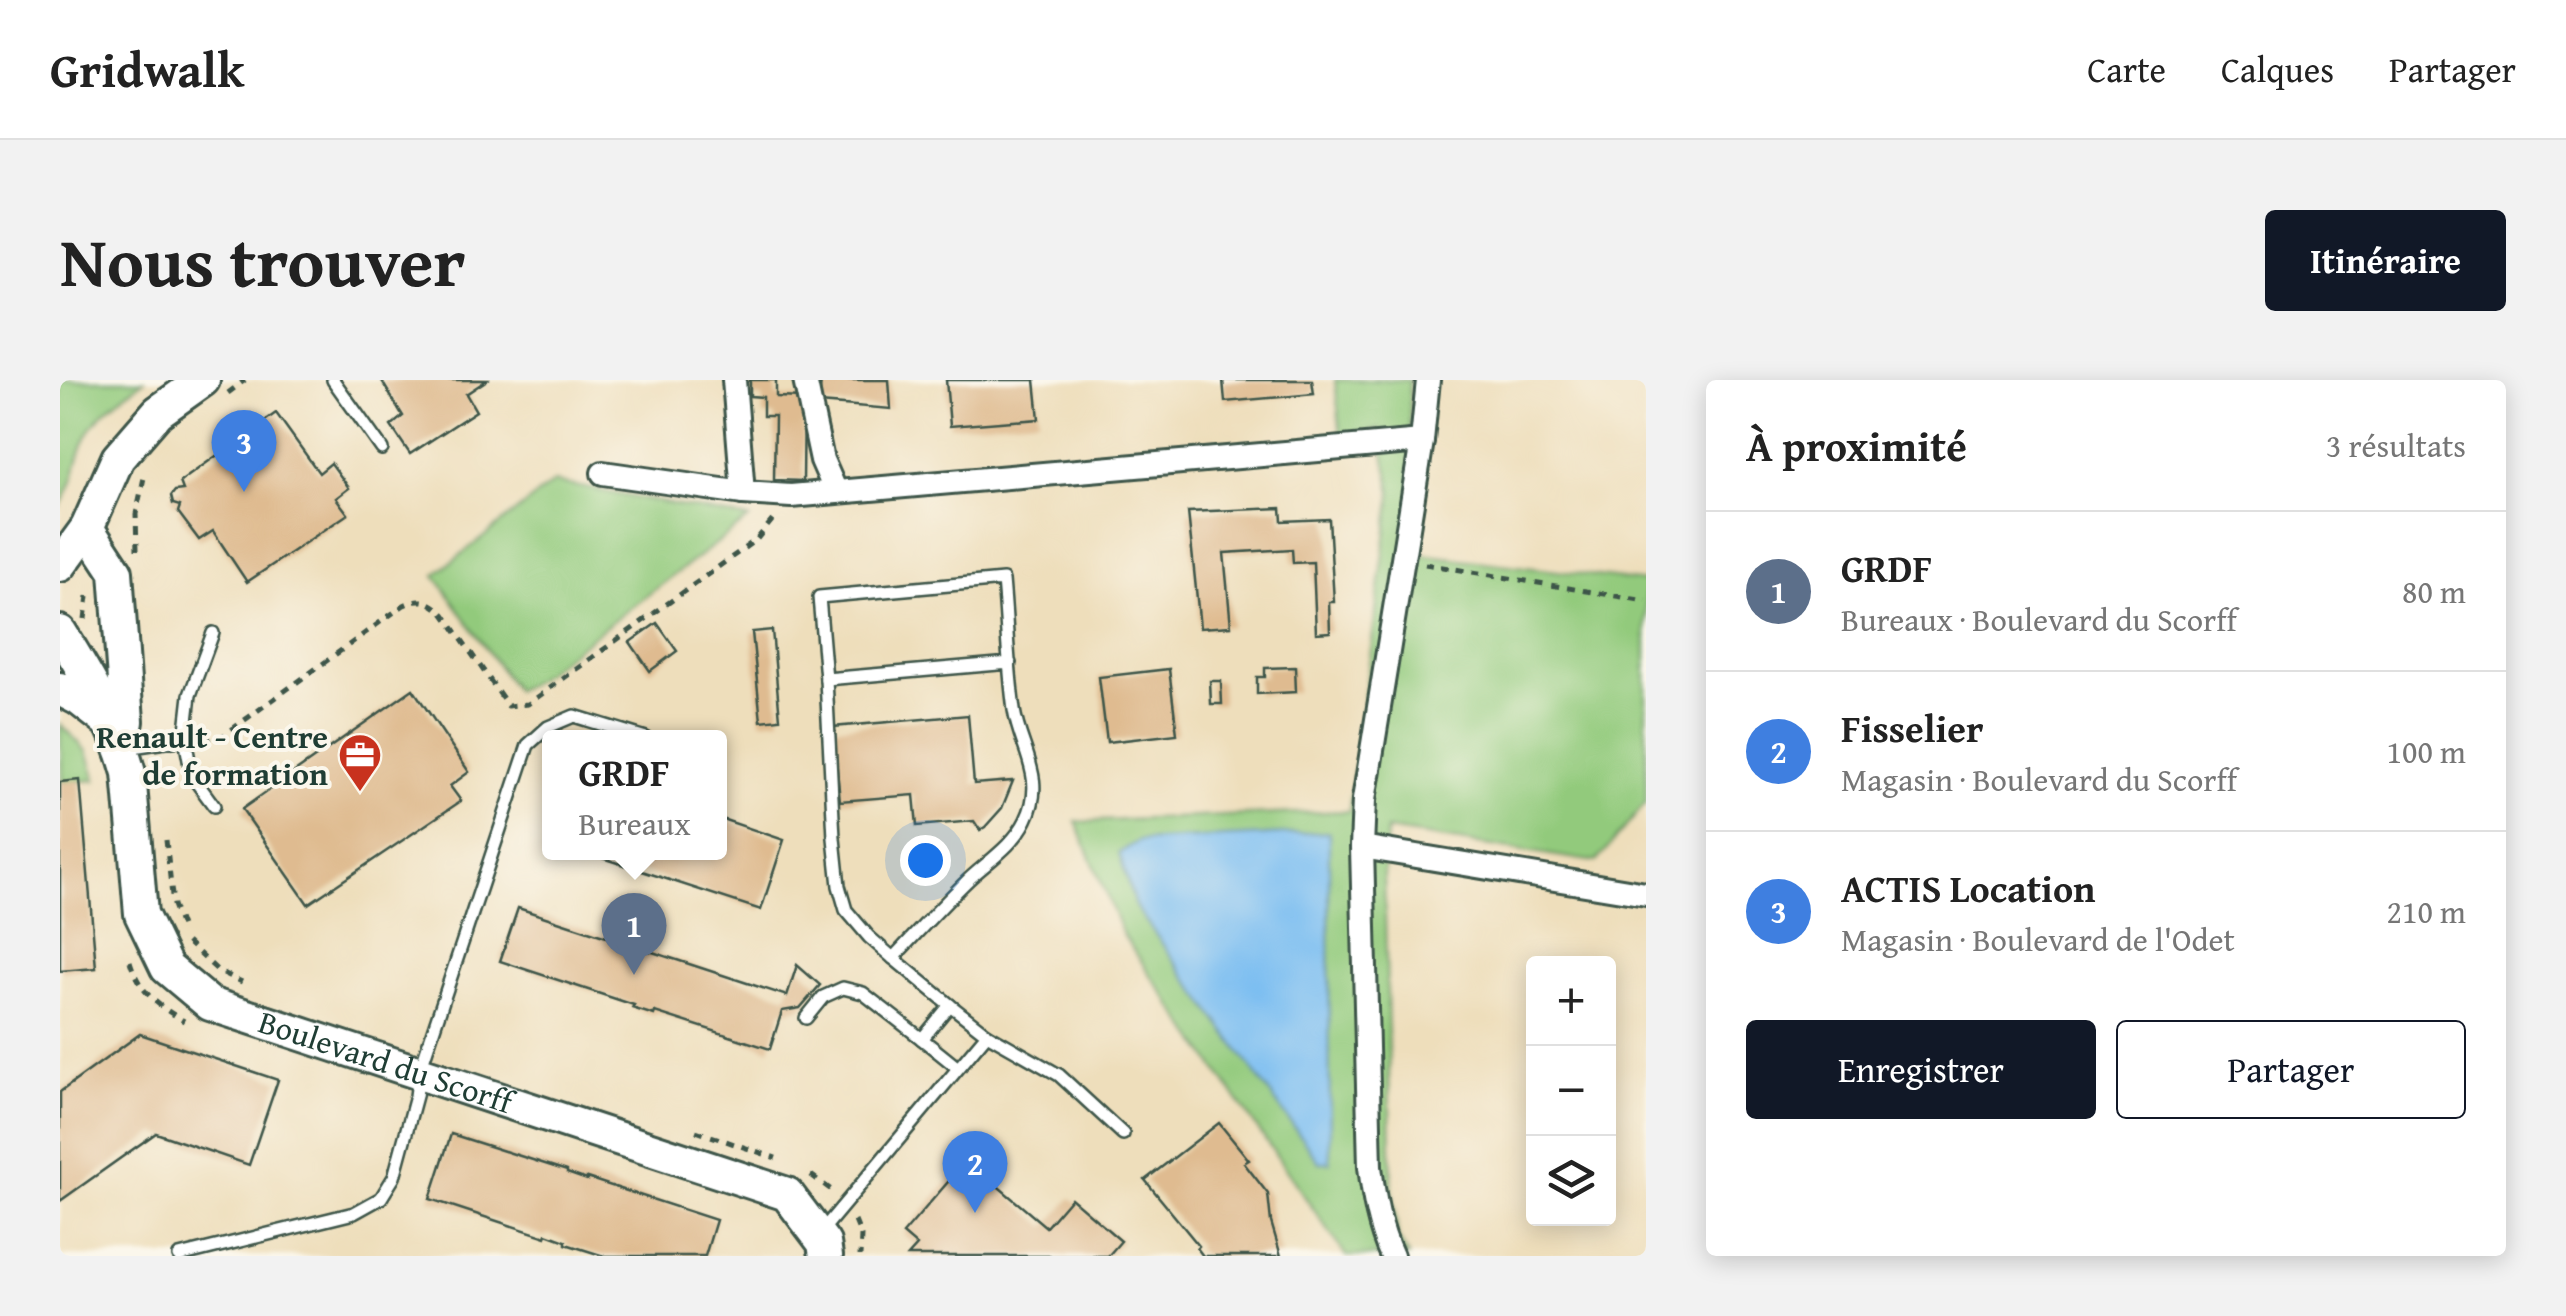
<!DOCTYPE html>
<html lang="fr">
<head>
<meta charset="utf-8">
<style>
  :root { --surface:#fff; --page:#f2f2f2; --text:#222; --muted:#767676; --line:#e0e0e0; --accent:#111827 }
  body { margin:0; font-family:"Gentium Book Plus",serif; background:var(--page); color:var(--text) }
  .controls { position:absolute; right:30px; bottom:30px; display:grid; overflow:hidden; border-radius:10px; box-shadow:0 5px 25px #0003 }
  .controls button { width:90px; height:90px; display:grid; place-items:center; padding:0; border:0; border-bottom:2px solid var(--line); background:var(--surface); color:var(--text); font:50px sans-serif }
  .you { position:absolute; left:865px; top:480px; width:35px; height:35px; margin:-25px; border:8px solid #fff; border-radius:50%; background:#1a73e8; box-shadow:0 0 0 15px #1a73e833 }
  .badge { display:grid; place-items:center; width:65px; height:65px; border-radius:50%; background:var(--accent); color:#fff; font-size:32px; font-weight:700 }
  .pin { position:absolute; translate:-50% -82px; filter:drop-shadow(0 2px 5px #0008) }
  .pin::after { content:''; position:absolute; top:52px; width:35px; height:30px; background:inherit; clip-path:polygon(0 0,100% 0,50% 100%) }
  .popup { position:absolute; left:482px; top:350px; width:185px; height:130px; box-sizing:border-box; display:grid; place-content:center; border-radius:10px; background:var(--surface); filter:drop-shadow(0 2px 8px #0005); font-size:32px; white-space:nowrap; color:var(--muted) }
  .popup b { font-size:38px; color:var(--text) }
  .popup::after { content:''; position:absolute; left:50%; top:100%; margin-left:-20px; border:20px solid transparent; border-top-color:var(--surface) }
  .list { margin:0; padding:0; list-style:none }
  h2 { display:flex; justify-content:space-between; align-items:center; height:130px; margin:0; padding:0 40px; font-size:42px }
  h2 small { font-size:32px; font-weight:400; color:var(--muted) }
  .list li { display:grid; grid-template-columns:65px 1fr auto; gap:30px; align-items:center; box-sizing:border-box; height:160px; padding:0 40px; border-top:2px solid var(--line) }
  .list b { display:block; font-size:38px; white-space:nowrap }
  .list p { margin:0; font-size:32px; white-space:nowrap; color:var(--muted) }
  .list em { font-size:32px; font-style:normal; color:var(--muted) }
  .actions { display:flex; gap:20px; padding:30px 40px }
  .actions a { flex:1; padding:22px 0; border:2px solid var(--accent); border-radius:10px; text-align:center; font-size:35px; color:var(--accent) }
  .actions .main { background:var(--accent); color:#fff }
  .icon { flex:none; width:55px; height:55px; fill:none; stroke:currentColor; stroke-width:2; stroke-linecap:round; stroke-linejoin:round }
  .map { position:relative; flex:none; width:1586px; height:876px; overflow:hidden; border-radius:10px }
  header { display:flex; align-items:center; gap:60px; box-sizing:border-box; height:140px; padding:0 50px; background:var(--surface); border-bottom:2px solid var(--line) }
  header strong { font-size:48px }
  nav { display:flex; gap:55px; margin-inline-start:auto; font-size:35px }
  .intro { display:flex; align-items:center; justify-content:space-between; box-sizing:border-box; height:240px; padding:0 60px }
  h1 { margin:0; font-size:70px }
  .button { padding:25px 45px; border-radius:10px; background:var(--accent); color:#fff; font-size:35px; font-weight:700 }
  main { display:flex; gap:60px; padding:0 60px }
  aside { flex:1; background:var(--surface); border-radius:10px; box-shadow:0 5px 25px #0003 }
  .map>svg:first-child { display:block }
  .green { fill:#92ca7c; stroke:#588458; stroke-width:2.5 }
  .water { fill:#7cbef1; stroke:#4e7e92; stroke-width:2.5 }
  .building { fill:#dfbb90 }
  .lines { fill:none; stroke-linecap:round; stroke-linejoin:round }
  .lane-casing { stroke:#3e5548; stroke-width:16 }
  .street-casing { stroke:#3e5548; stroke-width:28 }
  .secondary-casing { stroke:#3e5548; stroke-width:38 }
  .path { stroke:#3e5548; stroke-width:5; stroke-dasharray:8 8; stroke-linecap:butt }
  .lane { stroke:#fff; stroke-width:11 }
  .street { stroke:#fff; stroke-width:22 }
  .secondary { stroke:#fff; stroke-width:32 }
  .labels { text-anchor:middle; stroke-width:8; stroke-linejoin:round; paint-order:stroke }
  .poi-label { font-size:32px; font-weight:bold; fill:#1f3d34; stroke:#fbf7ec; text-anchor:end }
  .street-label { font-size:32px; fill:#1f3d34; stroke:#fbf7ec }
</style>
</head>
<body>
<header>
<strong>Gridwalk</strong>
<nav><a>Carte</a><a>Calques</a><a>Partager</a></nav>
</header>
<div class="intro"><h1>Nous trouver</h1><a class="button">Itinéraire</a></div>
<main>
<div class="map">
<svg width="1586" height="876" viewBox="0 0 1586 876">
  <rect width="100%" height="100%" fill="#fbf7ec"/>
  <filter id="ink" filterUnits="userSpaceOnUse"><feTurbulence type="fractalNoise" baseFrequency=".01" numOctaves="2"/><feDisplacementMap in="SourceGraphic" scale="20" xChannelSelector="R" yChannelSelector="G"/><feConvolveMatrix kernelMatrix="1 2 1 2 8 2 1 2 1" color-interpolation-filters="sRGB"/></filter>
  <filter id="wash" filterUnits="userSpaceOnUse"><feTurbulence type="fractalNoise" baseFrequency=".0048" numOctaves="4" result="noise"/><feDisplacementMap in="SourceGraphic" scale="40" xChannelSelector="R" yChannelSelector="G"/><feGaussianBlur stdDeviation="2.25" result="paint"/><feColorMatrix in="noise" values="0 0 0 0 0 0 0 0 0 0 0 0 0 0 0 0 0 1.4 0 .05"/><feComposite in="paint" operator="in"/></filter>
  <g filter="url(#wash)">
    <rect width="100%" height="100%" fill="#eedebb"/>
    <g class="green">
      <path d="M0 0H84C61 18 34 35 23 64 15 86 14 106 0 125Z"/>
      <path d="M1275 0H1349L1352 173 1586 202V423L1536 482 1327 450 1324 495 1332 808 1338 858 1348 876H1286L1063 555 1016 442 1289 431 1332 113 1319 49 1281 57Z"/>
      <path d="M494 102 689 139 469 304 455 310 375 195Z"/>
      <path d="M0 344 27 371 36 400 2 402Z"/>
    </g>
    <path class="water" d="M1269 452 1270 782H1259L1075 526 1059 473 1079 461Z"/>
    <g id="blocks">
      <g class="building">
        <path d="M321 0H427L406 14 416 31 350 74 331 46 343 36Z"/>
        <path d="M690 0H716V17L744 18 743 101 714 100 715 36H703V17L690 16Z"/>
        <path d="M761 0H829L831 29 759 23Z"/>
        <path d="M886 0H975L979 39 890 46Z"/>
        <path d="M1163 0H1252L1254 14 1165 22Z"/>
        <path d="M216 33 259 93 271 83 289 108 276 118 288 134 187 202 153 151 139 160 118 132 120 126 113 124 111 116 115 111 123 110 120 102Z"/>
        <path d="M1221 128 1222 141 1269 139 1274 222H1269L1270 252 1256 253 1253 182 1233 183 1232 169 1164 173 1171 246 1140 248 1128 132Z"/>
        <path d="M597 243 617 271 590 291 570 262Z"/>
        <path d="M712 250 720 339 701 341 692 252Z"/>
        <path d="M1235 287 1236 312 1197 314V297H1205V288Z"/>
        <path d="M1109 289 1117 354 1047 362 1039 297Z"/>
        <path d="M1150 301H1161L1162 324H1151Z"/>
        <path d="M353 309 409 392 390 406 401 421 248 524 182 429Z"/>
        <path d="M908 335 914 404 953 401 942 428 925 447 920 450 914 441 857 446 854 415 780 421 773 347Z"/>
        <path d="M20 400 36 588 0 591V402Z"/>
        <path d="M659 438 724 460 701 530 527 473 659 472Z"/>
        <path d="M458 528 727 616 737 585 760 605 740 628 722 631 710 669 595 632 594 635 572 628 574 625 440 581Z"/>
        <path d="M80 654 218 700 189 785 96 753 0 821V712Z"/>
        <path d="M1159 743 1189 780 1184 783 1208 814 1211 842 1221 876H1143L1137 868 1139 866 1085 800Z"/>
        <path d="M391 754 507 791V793L527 800V798L656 840 645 876H544L506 864V861L487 854 486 857 370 819Z"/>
        <path d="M907 780 986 847 1011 818 1061 861 1048 876H848L857 866 843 854Z"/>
      </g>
    </g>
  </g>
  <g filter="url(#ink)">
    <use href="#blocks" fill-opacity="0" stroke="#3e5548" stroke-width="2.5"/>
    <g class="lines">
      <g class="lane-casing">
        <g id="lane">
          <path d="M273 0 322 69"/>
          <path d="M766 299 774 458 779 506 786 530 809 557 833 578"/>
          <path d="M125 359 130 315 153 253"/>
          <path d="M66 368 125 359 132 396 154 426"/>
          <path d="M890 625 833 578C858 552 882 525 908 500 927 482 954 465 966 440 987 398 960 369 954 330 948 287 947 243 943 200L759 217 766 299 950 283"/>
          <path d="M746 638 763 617 783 608 803 613 862 659"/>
          <path d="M927 654 999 695 1063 754"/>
          <path d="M761 852 927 654 890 625 862 659 898 688"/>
          <path d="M119 876 294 833 321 818 334 797 356 716 359 693 468 365 488 347 514 336 586 358"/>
        </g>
      </g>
      <g class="street-casing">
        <g id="street">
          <path d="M674 0 683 113"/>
          <path d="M745 0 762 80 776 112"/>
          <path d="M543 93 683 113 731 116 1362 61"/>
          <path d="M1302 467 1586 514"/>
          <path d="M1332 876C1319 848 1314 818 1310 787L1302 467 1304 420 1362 61 1368 0"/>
        </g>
      </g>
      <g class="secondary-casing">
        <g id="secondary">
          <path d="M27 148 56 192 67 341 63 365"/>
          <path d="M0 185 27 148 58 78 98 32 143 0"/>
          <path id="s1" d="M0 252C28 297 55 342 69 393L81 534 107 588 150 624 727 814 764 863 766 876"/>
          <path d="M0 309 19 319 46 340"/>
        </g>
      </g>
      <g class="path">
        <path d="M168 13 185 0"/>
        <path d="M77 170 76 134 85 93"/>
        <path d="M1365 184 1586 221"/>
        <path d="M25 239 28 216"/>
        <path d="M143 359 157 360 344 225C361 217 371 221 384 234L448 326 468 324 697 159 715 137"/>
        <path d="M106 460 113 525 123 552"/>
        <path d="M127 562 157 590 182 602"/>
        <path d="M70 581C79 612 97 625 124 641"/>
        <path d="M636 751 716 778"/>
        <path d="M751 795 774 812"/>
        <path d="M795 841 801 856 800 876"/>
      </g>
      <use href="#lane" class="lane"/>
      <use href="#street" class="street"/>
      <use href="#secondary" class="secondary"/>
    </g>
  </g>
  <defs>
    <g id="office-pin" transform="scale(2.25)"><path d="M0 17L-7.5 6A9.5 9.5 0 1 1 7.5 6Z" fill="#c8321e" stroke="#fbf7ec"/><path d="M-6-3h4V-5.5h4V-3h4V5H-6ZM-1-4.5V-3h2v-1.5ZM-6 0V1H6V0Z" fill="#fff"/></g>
  </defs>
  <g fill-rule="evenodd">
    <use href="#office-pin" x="300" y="375"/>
  </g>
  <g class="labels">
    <g class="poi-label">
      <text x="268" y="368">Renault - Centre<tspan x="268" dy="37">de formation</tspan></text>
    </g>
    <g class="street-label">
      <text dy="11" stroke="none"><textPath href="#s1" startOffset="600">Boulevard du Scorff</textPath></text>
    </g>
  </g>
</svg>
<div class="controls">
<button>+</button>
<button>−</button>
<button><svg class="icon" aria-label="layers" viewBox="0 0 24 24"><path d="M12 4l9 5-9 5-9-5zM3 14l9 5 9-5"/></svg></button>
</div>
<div class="you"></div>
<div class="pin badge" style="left:574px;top:595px;background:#5c6f8a">1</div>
<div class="popup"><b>GRDF</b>Bureaux</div>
<div class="pin badge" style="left:915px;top:833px;background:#3f7fe0">2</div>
<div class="pin badge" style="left:184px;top:112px;background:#3f7fe0">3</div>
</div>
<aside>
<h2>À proximité<small>3 résultats</small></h2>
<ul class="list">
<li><span class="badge" style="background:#5c6f8a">1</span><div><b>GRDF</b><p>Bureaux · Boulevard du Scorff</p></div><em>80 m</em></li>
<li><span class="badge" style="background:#3f7fe0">2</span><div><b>Fisselier</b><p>Magasin · Boulevard du Scorff</p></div><em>100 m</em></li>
<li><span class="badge" style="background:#3f7fe0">3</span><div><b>ACTIS Location</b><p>Magasin · Boulevard de l'Odet</p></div><em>210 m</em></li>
</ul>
<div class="actions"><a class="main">Enregistrer</a><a>Partager</a></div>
</aside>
</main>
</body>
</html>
